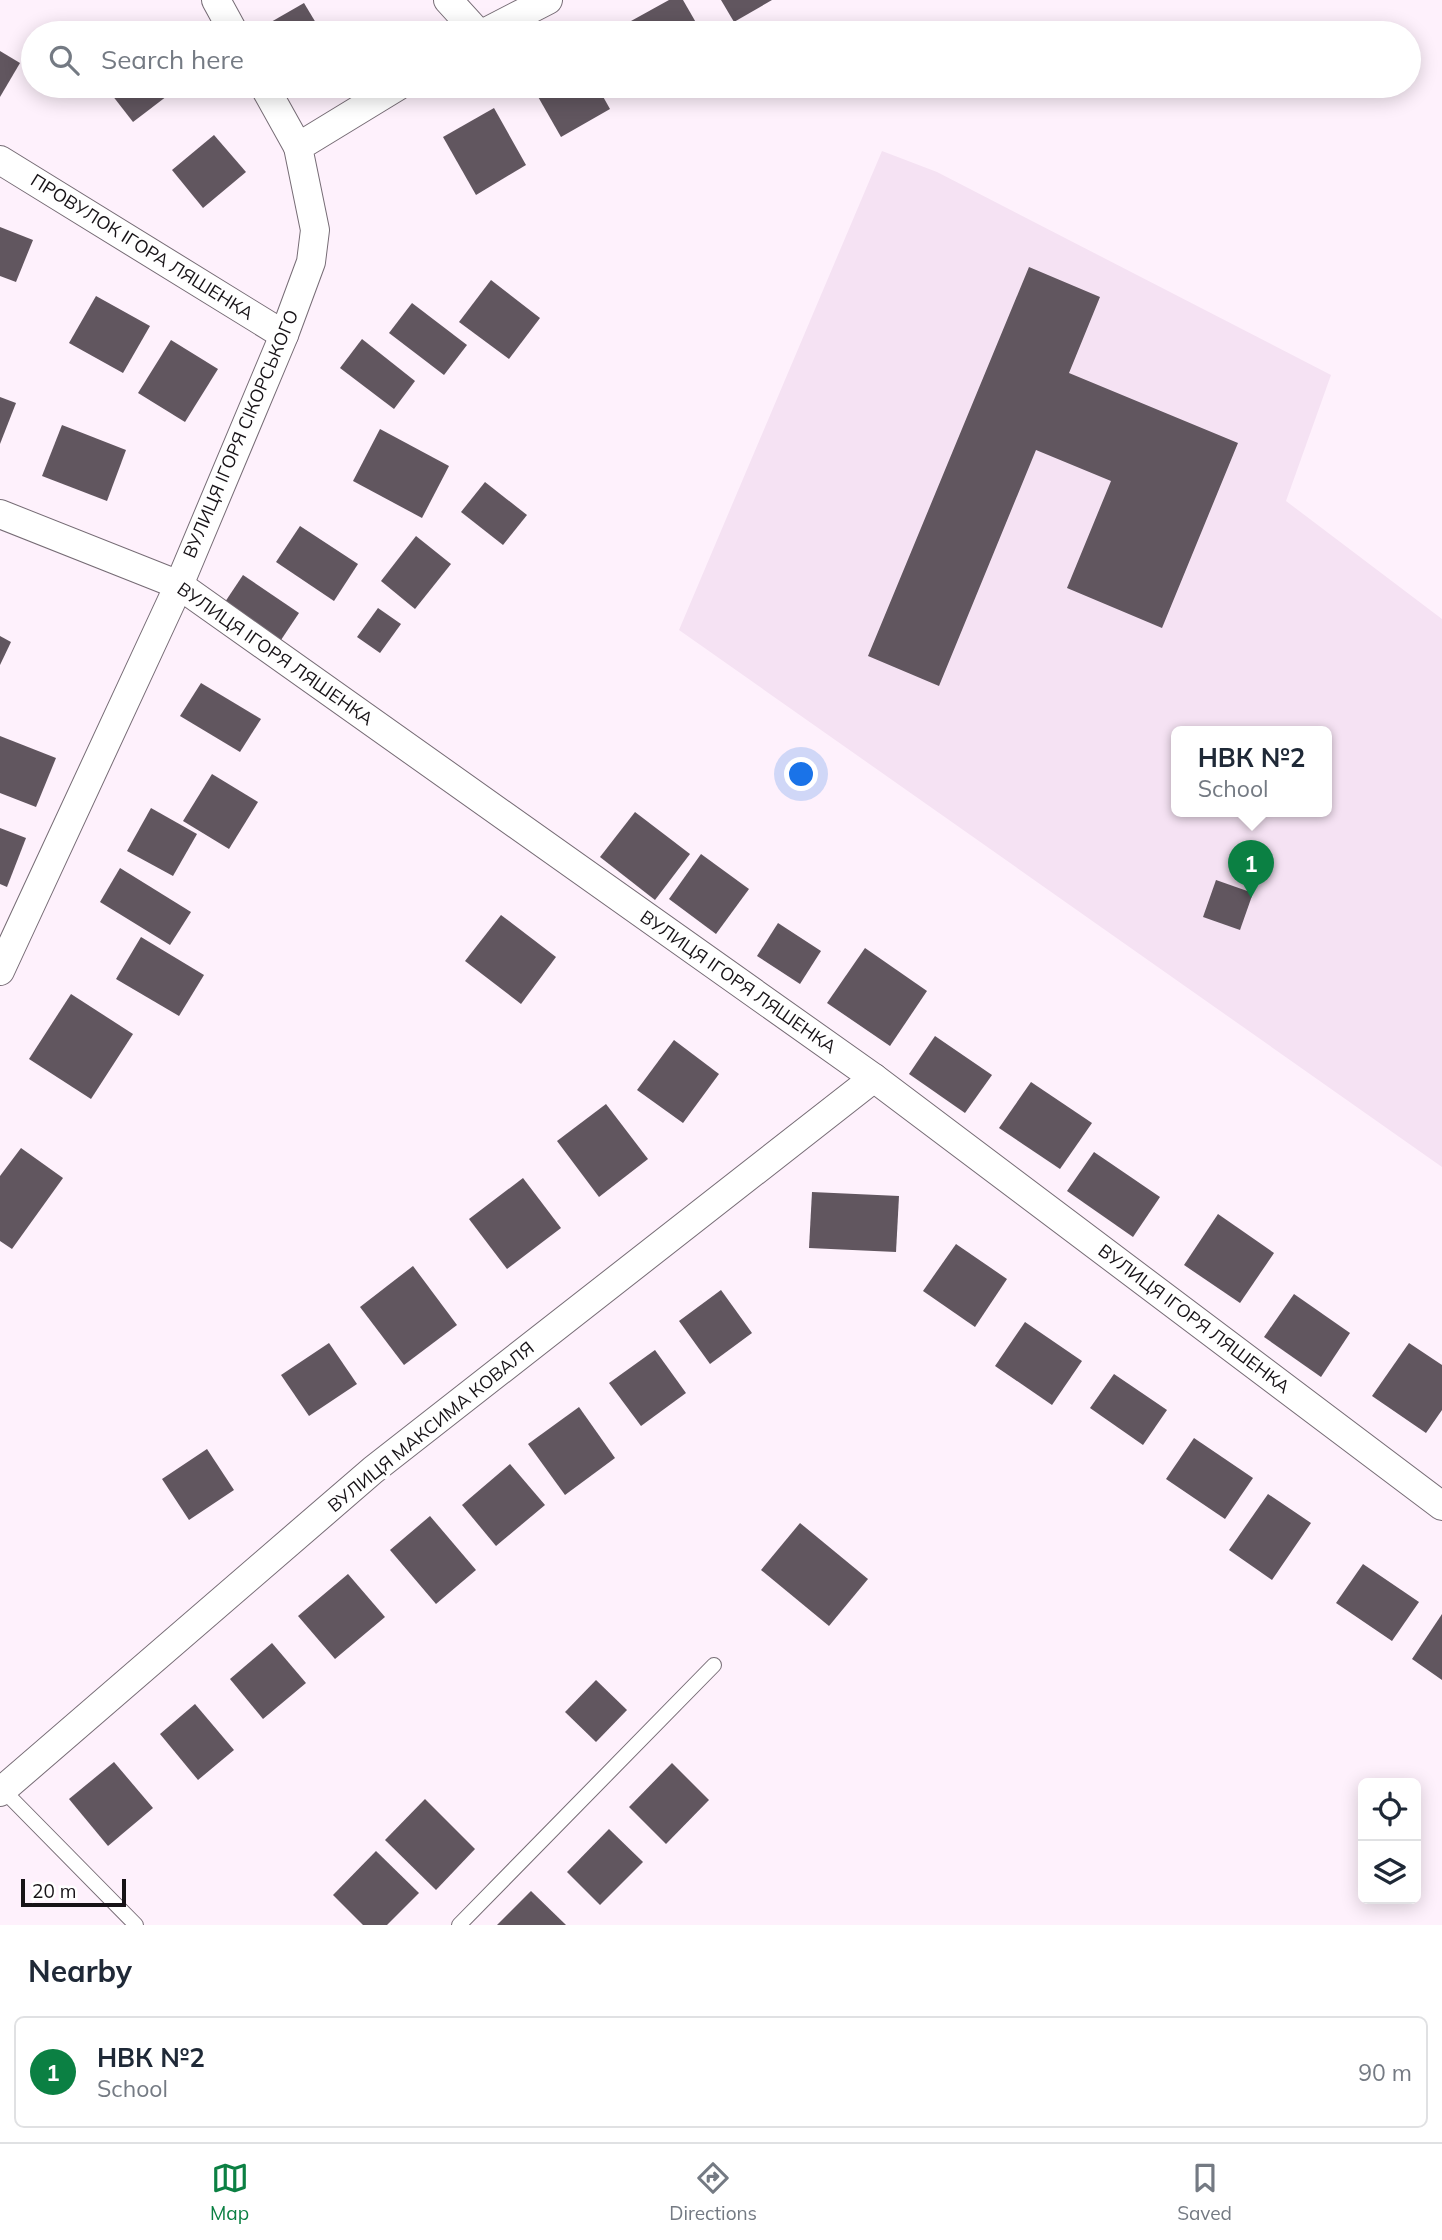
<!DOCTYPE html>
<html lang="en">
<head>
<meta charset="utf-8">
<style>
  :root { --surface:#fff; --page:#f2f2f3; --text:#1f2937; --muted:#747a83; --line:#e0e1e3; --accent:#0b8043 }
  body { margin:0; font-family:Mulish,sans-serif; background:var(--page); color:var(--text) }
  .controls { position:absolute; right:21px; bottom:21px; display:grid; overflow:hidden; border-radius:10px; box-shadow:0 4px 18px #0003 }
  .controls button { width:63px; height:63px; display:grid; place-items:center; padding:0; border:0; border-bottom:2px solid var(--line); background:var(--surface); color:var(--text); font:35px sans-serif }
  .scale { position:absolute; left:21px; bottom:18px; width:105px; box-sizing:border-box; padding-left:7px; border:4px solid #171317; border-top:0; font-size:19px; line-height:24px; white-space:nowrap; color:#171317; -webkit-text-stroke:5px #fff; paint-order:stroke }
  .you { position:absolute; left:802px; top:775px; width:24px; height:24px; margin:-18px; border:5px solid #fff; border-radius:50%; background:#1a73e8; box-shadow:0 0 0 10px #1a73e833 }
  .badge { display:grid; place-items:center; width:46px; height:46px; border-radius:50%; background:var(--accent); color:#fff; font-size:23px; font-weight:700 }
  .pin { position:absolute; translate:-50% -58px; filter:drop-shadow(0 2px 4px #0008) }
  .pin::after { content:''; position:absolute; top:37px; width:24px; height:21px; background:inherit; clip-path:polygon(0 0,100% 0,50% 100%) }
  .popup { position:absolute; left:1171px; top:726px; width:161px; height:91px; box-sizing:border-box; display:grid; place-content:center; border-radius:10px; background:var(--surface); filter:drop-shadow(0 2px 5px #0005); font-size:23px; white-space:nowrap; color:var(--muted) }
  .popup b { font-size:26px; color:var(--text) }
  .popup::after { content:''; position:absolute; left:50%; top:100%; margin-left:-14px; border:14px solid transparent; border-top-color:var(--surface) }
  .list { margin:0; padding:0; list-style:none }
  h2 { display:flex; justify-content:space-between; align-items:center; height:91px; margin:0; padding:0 28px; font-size:30px }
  h2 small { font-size:23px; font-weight:400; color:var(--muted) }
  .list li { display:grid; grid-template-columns:46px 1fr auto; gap:21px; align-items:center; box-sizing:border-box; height:112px; margin:0 14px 14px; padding:0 14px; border:2px solid var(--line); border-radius:10px }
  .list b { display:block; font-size:26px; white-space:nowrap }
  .list p { margin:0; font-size:23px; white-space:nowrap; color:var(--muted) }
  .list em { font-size:23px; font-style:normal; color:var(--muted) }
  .icon { flex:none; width:38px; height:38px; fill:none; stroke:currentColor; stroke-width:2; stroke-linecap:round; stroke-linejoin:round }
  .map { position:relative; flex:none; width:1442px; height:1925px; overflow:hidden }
  .search { position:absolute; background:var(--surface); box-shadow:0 4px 18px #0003; left:21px; right:21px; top:21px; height:77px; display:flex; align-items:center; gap:18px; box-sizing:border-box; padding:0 24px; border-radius:38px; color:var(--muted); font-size:26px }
  .sheet { height:217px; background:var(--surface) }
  nav { display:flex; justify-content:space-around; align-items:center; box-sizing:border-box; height:98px; border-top:2px solid var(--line); background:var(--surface); font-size:19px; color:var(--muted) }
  nav a { display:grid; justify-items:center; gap:4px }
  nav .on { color:var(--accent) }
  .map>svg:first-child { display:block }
  .built { fill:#f5e2f3; fill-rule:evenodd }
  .building { fill:#61565f }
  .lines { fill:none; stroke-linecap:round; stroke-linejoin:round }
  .lane-casing { stroke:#766c75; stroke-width:16 }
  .street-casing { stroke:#766c75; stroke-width:30 }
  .lane { stroke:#fff; stroke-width:14 }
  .street { stroke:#fff; stroke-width:28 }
  .labels { text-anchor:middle; stroke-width:7; stroke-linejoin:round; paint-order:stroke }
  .street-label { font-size:18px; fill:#171317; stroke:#fff }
</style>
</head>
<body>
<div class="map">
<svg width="1442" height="1925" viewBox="0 0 1442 1925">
  <rect width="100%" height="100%" fill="#fef1fc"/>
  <path class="built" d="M882 151 937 172 1331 375 1286 501 1442 619V1167L679 630ZM1176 732H1326V812H1176Z"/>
  <g class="building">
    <path d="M669 0H683L702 33H638L631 21Z"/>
    <path d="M721 0H772L734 22Z"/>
    <path d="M304 3 322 33H268L264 26Z"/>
    <path d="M0 51 20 63 0 97Z"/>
    <path d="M105 86H166L171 93 133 122Z"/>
    <path d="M536 86H597L610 109 561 137 533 88Z"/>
    <path d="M494 108 526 165 476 195 443 137Z"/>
    <path d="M214 135 246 172 203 208 172 170Z"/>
    <path d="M0 227 33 240 16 282 0 276Z"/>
    <path d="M1029 267 1100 297 1069 373 1238 443 1162 628 1067 588 1111 481 1036 450 939 686 868 656Z"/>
    <path d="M491 280 540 318 509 359 459 322Z"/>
    <path d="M96 296 150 326 123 373 69 343Z"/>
    <path d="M412 303 467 345 444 375 389 333Z"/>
    <path d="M362 339 415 381 394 409 340 368Z"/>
    <path d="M171 340 218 369 185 422 138 393Z"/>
    <path d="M0 397 16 403 0 444Z"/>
    <path d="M62 425 126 450 107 501 42 476Z"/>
    <path d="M380 429 449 466 422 518 353 481Z"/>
    <path d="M485 482 527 515 503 545 461 512Z"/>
    <path d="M300 526 358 564 334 601 276 562Z"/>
    <path d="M416 536 451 564 415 609 381 581Z"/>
    <path d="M243 575 299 613 279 643 223 605Z"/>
    <path d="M378 608 401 624 380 653 357 637Z"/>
    <path d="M0 636 11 642 0 665Z"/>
    <path d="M201 683 261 719 240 752 180 716Z"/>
    <path d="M0 736 56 758 36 807 0 793Z"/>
    <path d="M212 774 258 802 229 849 183 821Z"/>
    <path d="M151 808 197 834 173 876 127 851Z"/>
    <path d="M635 812 690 854 655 900 600 857Z"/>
    <path d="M0 828 26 838 7 887 0 884Z"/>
    <path d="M701 854 749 889 716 934 669 899Z"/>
    <path d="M120 868 191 912 170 945 100 902Z"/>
    <path d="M1216 880 1253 893 1240 930 1203 917Z"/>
    <path d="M501 915 556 957 521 1004 465 961Z"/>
    <path d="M778 923 821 951 800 984 757 956Z"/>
    <path d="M141 937 204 975 179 1016 116 979Z"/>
    <path d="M865 948 927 991 890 1046 827 1003Z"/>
    <path d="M71 994 133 1034 91 1099 29 1059Z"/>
    <path d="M935 1036 992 1075 965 1113 909 1074Z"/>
    <path d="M674 1040 719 1074 683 1123 637 1090Z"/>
    <path d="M1031 1082 1092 1123 1060 1169 999 1128Z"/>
    <path d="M606 1104 648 1159 599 1197 557 1141Z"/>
    <path d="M21 1148 63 1178 12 1249 0 1241V1176Z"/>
    <path d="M1094 1152 1160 1197 1133 1237 1067 1191Z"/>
    <path d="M523 1178 561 1228 507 1269 469 1219Z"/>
    <path d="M812 1192 899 1196 896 1252 809 1248Z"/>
    <path d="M1218 1214 1274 1253 1240 1303 1184 1265Z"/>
    <path d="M956 1244 1007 1279 975 1327 923 1291Z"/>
    <path d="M413 1266 457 1325 404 1365 360 1307Z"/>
    <path d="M721 1290 752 1333 710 1364 679 1321Z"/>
    <path d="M1294 1294 1350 1333 1321 1377 1264 1337Z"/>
    <path d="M1025 1322 1082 1361 1052 1405 995 1366Z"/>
    <path d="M329 1343 357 1384 309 1416 281 1375Z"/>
    <path d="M1409 1343 1442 1365V1410L1426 1433 1372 1396Z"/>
    <path d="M655 1350 686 1393 641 1426 609 1383Z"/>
    <path d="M1114 1374 1167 1410 1143 1445 1090 1408Z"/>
    <path d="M579 1407 615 1458 565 1495 528 1444Z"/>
    <path d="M1194 1438 1253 1478 1225 1519 1166 1479Z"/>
    <path d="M207 1449 234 1490 189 1520 162 1479Z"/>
    <path d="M510 1464 545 1505 496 1546 462 1505Z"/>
    <path d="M1268 1494 1311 1523 1272 1580 1229 1550Z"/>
    <path d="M430 1516 476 1570 436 1604 390 1550Z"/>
    <path d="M800 1523 868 1579 829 1626 761 1570Z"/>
    <path d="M1363 1564 1419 1602 1392 1641 1336 1603Z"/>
    <path d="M348 1574 385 1617 335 1659 298 1616Z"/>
    <path d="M1442 1614V1680L1412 1659Z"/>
    <path d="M272 1643 306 1683 263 1719 230 1679Z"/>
    <path d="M596 1680 627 1710 596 1742 565 1712Z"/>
    <path d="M195 1704 234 1750 198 1780 160 1734Z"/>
    <path d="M114 1762 153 1808 108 1846 69 1799Z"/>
    <path d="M672 1763 709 1800 666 1844 629 1807Z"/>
    <path d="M425 1799 475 1849 436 1890 385 1840Z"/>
    <path d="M609 1829 643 1862 600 1905 567 1872Z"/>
    <path d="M376 1851 419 1893 387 1925H363L333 1895Z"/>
    <path d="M531 1891 566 1925H497Z"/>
  </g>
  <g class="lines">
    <g class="lane-casing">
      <g id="lane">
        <path d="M3 1790 136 1925"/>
        <path d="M459 1925 714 1665"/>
      </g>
    </g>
    <g class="street-casing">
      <g id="street">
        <path d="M216 0 234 33"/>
        <path d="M448 0 478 33"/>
        <path d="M484 33 548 0"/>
        <path d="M264 86 298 147"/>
        <path d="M0 160 284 335"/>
        <path d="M0 514 179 585 874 1078 1442 1506"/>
        <path d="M0 971 179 585 284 335 311 262 315 230 298 147 398 86"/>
        <path d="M0 1792 373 1470 874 1078"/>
      </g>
    </g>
    <use href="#lane" class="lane"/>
    <use href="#street" class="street"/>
  </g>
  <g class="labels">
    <g class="street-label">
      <text transform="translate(142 247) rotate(32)" y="6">ПРОВУЛОК ІГОРА ЛЯШЕНКА</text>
      <text transform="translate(241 434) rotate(-67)" y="6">ВУЛИЦЯ ІГОРЯ СІКОРСЬКОГО</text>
      <text transform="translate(275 654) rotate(35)" y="6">ВУЛИЦЯ ІГОРЯ ЛЯШЕНКА</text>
      <text transform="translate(738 982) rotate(35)" y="6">ВУЛИЦЯ ІГОРЯ ЛЯШЕНКА</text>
      <text transform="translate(1194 1319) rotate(37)" y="6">ВУЛИЦЯ ІГОРЯ ЛЯШЕНКА</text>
      <text transform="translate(431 1427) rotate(-39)" y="6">ВУЛИЦЯ МАКСИМА КОВАЛЯ</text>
    </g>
  </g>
</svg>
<div class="controls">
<button><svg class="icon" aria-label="locate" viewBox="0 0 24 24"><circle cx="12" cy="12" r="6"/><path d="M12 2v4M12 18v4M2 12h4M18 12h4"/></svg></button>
<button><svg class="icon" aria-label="layers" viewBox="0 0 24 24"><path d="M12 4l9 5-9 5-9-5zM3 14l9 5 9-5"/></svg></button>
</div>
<div class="scale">20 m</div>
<div class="you"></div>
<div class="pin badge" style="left:1251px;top:898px">1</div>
<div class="popup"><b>НВК №2</b>School</div>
<div class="search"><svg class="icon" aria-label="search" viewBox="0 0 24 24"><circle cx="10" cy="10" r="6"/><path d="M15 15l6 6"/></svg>Search here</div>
</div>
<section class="sheet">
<h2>Nearby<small></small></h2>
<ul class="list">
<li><span class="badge">1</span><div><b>НВК №2</b><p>School</p></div><em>90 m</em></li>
</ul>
</section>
<nav>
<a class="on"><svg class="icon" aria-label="map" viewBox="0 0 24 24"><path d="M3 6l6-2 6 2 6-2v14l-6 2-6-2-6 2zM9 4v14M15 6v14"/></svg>Map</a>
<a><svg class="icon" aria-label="directions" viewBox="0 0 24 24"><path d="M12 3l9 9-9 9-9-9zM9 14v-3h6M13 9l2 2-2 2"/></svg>Directions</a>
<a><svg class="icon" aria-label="saved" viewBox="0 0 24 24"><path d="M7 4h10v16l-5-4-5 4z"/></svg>Saved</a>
</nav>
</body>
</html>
